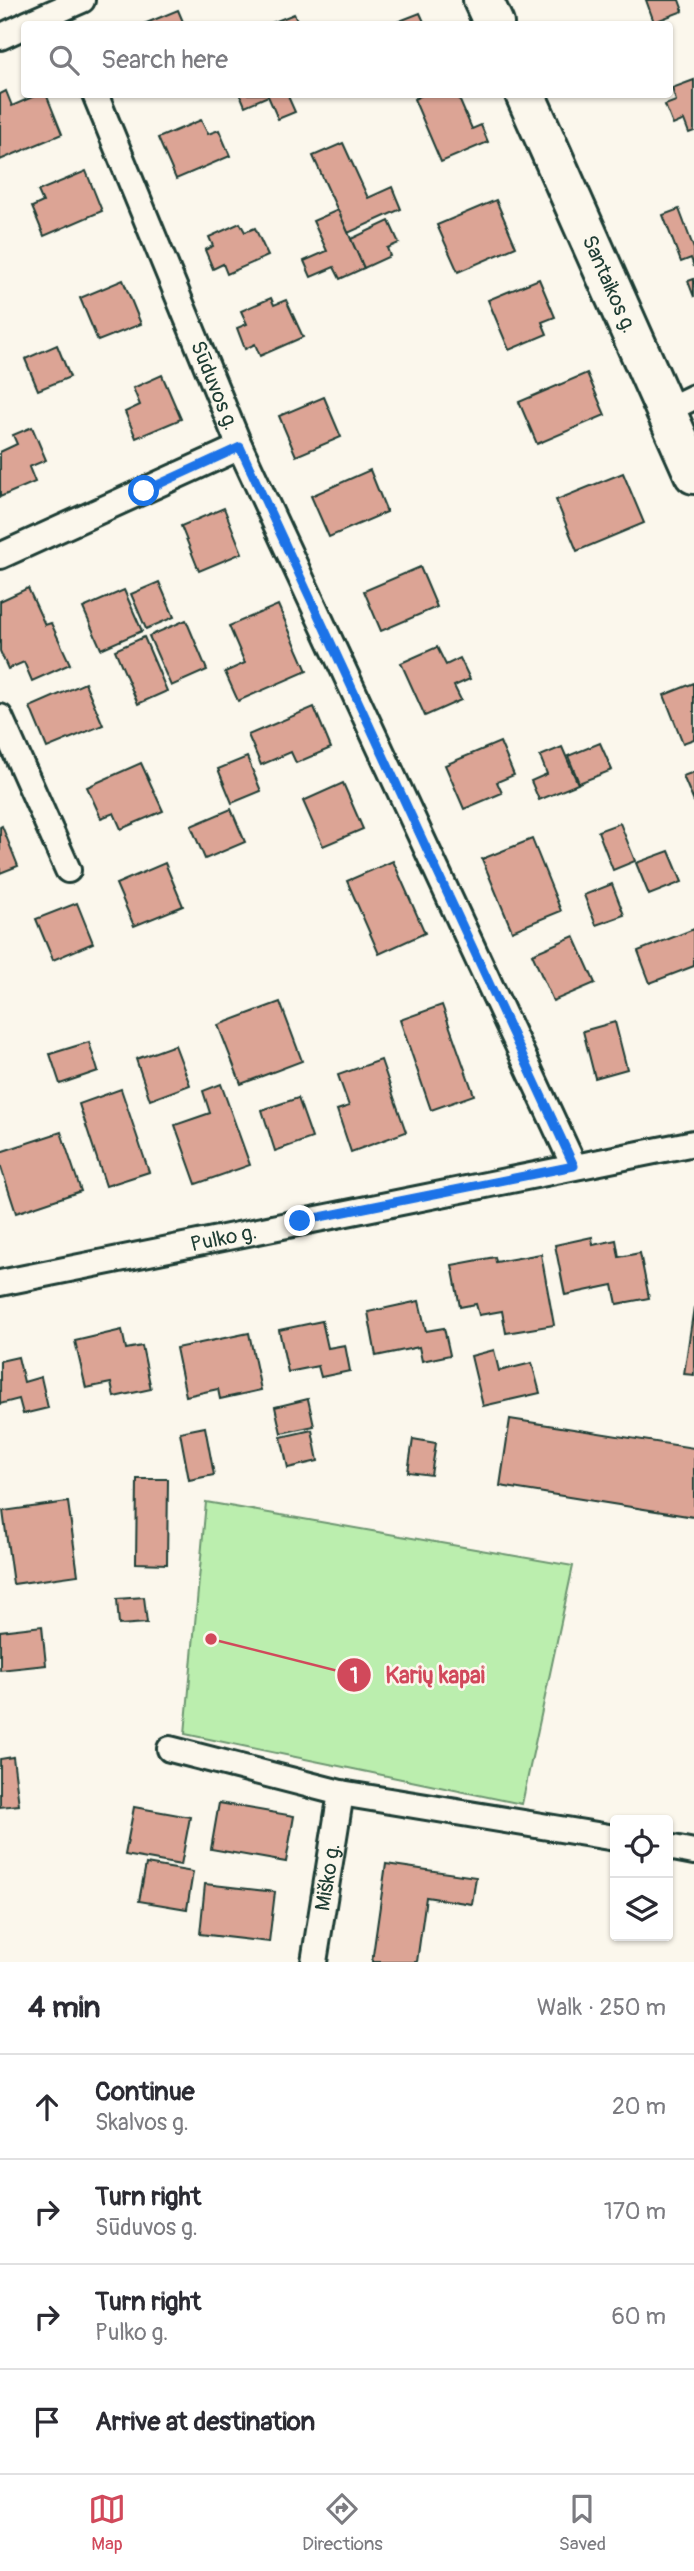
<!DOCTYPE html>
<html lang="en">
<head>
<meta charset="utf-8">
<style>
  :root { --surface:#fff; --page:#f2f2f3; --text:#2b2b33; --muted:#7c7c81; --line:#e1e1e2; --accent:#d1495b }
  body { margin:0; font-family:Pangolin,sans-serif; background:var(--page); color:var(--text) }
  .controls { position:absolute; right:21px; bottom:21px; display:grid; overflow:hidden; border-radius:7px; box-shadow:0 2px 5px #0004 }
  .controls button { width:63px; height:63px; display:grid; place-items:center; padding:0; border:0; border-bottom:2px solid var(--line); background:var(--surface); color:var(--text); font:35px sans-serif }
  .stop { position:absolute; width:21px; height:21px; margin:-16px; border:5px solid #1a73e8; border-radius:50%; background:#fff }
  .stop.end { background:#1a73e8; border-color:#fff; box-shadow:0 2px 7px #0008 }
  .list { margin:0; padding:0; list-style:none }
  h2 { display:flex; justify-content:space-between; align-items:center; height:91px; margin:0; padding:0 28px; font-size:30px }
  h2 small { font-size:23px; font-weight:400; color:var(--muted) }
  .list li { display:grid; grid-template-columns:46px 1fr auto; gap:21px; align-items:center; box-sizing:border-box; height:105px; padding:0 28px; border-top:2px solid var(--line) }
  .list b { display:block; font-size:26px; white-space:nowrap }
  .list p { margin:0; font-size:23px; white-space:nowrap; color:var(--muted) }
  .list em { font-size:23px; font-style:normal; color:var(--muted) }
  .icon { flex:none; width:38px; height:38px; fill:none; stroke:currentColor; stroke-width:2; stroke-linecap:round; stroke-linejoin:round }
  .map { position:relative; flex:none; width:694px; height:1962px; overflow:hidden }
  .search { position:absolute; background:var(--surface); box-shadow:0 2px 5px #0004; left:21px; right:21px; top:21px; height:77px; display:flex; align-items:center; gap:18px; box-sizing:border-box; padding:0 24px; border-radius:7px; color:var(--muted); font-size:26px }
  .sheet { height:511px; background:var(--surface) }
  nav { display:flex; justify-content:space-around; align-items:center; box-sizing:border-box; height:98px; border-top:2px solid var(--line); background:var(--surface); font-size:19px; color:var(--muted) }
  nav a { display:grid; justify-items:center; gap:4px }
  nav .on { color:var(--accent) }
  .map>svg:first-child { display:block }
  .green { fill:#bbeeae; stroke:#6d9671; stroke-width:2 }
  .building { fill:#dca495; stroke:#1f3d34; stroke-width:2 }
  .lines { fill:none; stroke-linecap:round; stroke-linejoin:round }
  .street-casing { stroke:#1f3d34; stroke-width:30 }
  .primary-casing { stroke:#1f3d34; stroke-width:44 }
  .street { stroke:#fbf7ec; stroke-width:24 }
  .primary { stroke:#fbf7ec; stroke-width:38 }
  .route { stroke:#1a73e8; stroke-width:9 }
  .labels { text-anchor:middle; stroke-width:5; stroke-linejoin:round; paint-order:stroke }
  .street-label { font-size:21px; fill:#1f3d34; stroke:#fbf7ec }
  .leader { fill:none; stroke:#d1495b; stroke-width:2.5 }
  .callout-dot { fill:#d1495b; stroke:#fbf7ec; stroke-width:2.5 }
  .mark-label { font-size:21px; text-anchor:middle; font-weight:bold; fill:#fff }
  .callout-label { font-size:23px; text-anchor:middle; font-weight:bold; fill:#d1495b; stroke:#fbf7ec; stroke-width:5; stroke-linejoin:round; paint-order:stroke }
</style>
</head>
<body>
<div class="map">
<svg width="694" height="1962" viewBox="0 0 694 1962">
  <rect width="100%" height="100%" fill="#fbf7ec"/>
  <filter id="ink" filterUnits="userSpaceOnUse"><feTurbulence type="fractalNoise" baseFrequency=".0143" numOctaves="2"/><feDisplacementMap in="SourceGraphic" scale="14" xChannelSelector="R" yChannelSelector="G"/><feConvolveMatrix kernelMatrix="1 2 1 2 8 2 1 2 1" color-interpolation-filters="sRGB"/></filter>
  <g filter="url(#ink)">
    <path class="green" d="M206 1502 573 1566 522 1804 185 1734Z"/>
    <g class="building">
      <path d="M646 0H679L683 11 654 22Z"/>
      <path d="M178 10 184 24H144Z"/>
      <path d="M420 13 425 24H392Z"/>
      <path d="M294 14 299 24H269Z"/>
      <path d="M694 80V131L689 133 684 120 673 125 665 105 676 101 672 88Z"/>
      <path d="M6 91 12 106 39 94H46L62 134 0 160V94Z"/>
      <path d="M240 94H287L295 112 278 119 268 96 245 106Z"/>
      <path d="M424 94H457L472 129 481 125 488 142 441 162 414 99Z"/>
      <path d="M201 120 208 134 219 130 230 156 176 179 158 138Z"/>
      <path d="M343 143 368 198 392 187 401 209 348 233 313 156Z"/>
      <path d="M86 171 102 211 44 236 32 207 43 202 38 191Z"/>
      <path d="M496 200 516 247 458 272 437 225Z"/>
      <path d="M679 209 694 249V267L691 258 681 262 663 215Z"/>
      <path d="M338 210 364 268 340 279 334 267 311 277 304 261 327 251 313 221Z"/>
      <path d="M389 221 399 243 387 248 390 256 364 268 351 239Z"/>
      <path d="M240 223 245 232 255 228 268 256 227 274 223 264 213 269 205 250 213 246 209 237Z"/>
      <path d="M539 279 555 317 542 322 547 334 509 350 488 300Z"/>
      <path d="M694 279V297L688 281Z"/>
      <path d="M123 280 141 324 98 341 80 298Z"/>
      <path d="M271 298 274 305 286 300 303 337 260 356 255 344 245 349 237 328 247 324 241 311Z"/>
      <path d="M57 345 70 377 38 390 25 359Z"/>
      <path d="M587 373 605 415 537 444 519 402Z"/>
      <path d="M162 375 181 419 136 438 125 412 140 405 133 388Z"/>
      <path d="M324 397 341 437 296 456 279 416Z"/>
      <path d="M32 427 46 460 29 467 35 482 0 497V452L17 444 13 435Z"/>
      <path d="M370 470 387 512 329 537 311 496Z"/>
      <path d="M623 473 644 523 577 551 556 500Z"/>
      <path d="M224 508 242 553 199 571 181 526Z"/>
      <path d="M420 567 437 607 381 631 364 591Z"/>
      <path d="M159 582 174 617 146 629 131 594Z"/>
      <path d="M28 588 45 625 51 623 70 664 32 681 24 662 8 669 0 651V601Z"/>
      <path d="M124 590 142 631 101 649 83 608Z"/>
      <path d="M278 605 307 671 238 701 225 672 245 663 229 626Z"/>
      <path d="M186 620 207 670 171 686 149 636Z"/>
      <path d="M144 637 167 691 138 704 115 650Z"/>
      <path d="M437 647 446 665 460 658 470 679 454 686 461 700 425 716 401 663Z"/>
      <path d="M85 683 103 725 47 748 30 707Z"/>
      <path d="M694 683V739L683 743 664 695Z"/>
      <path d="M314 707 331 748 296 763 291 752 261 765 248 735Z"/>
      <path d="M500 742 514 775 497 782 502 793 464 809 445 765Z"/>
      <path d="M600 743 612 770 579 783 568 756Z"/>
      <path d="M562 747 578 784 539 800 531 781 547 774 540 756Z"/>
      <path d="M247 757 261 791 232 803 218 769Z"/>
      <path d="M141 763 163 811 121 829 114 813 101 818 87 787Z"/>
      <path d="M694 772V802L683 776Z"/>
      <path d="M343 783 363 829 323 846 303 801Z"/>
      <path d="M231 809 245 842 205 859 191 826Z"/>
      <path d="M620 823 635 861 613 870 598 831Z"/>
      <path d="M2 826 18 866 0 873V827Z"/>
      <path d="M532 839 561 911 512 931 482 859Z"/>
      <path d="M669 851 682 882 649 895 636 863Z"/>
      <path d="M393 861 425 933 379 954 347 881Z"/>
      <path d="M165 863 183 906 134 926 116 884Z"/>
      <path d="M612 884 624 915 596 925 584 895Z"/>
      <path d="M77 903 93 943 53 960 36 919Z"/>
      <path d="M694 929V966L650 983 638 951Z"/>
      <path d="M574 936 595 983 553 1001 532 954Z"/>
      <path d="M280 1002 302 1061 241 1084 218 1025Z"/>
      <path d="M442 1005 474 1095 431 1110 400 1020Z"/>
      <path d="M615 1022 627 1069 595 1078 583 1031Z"/>
      <path d="M89 1042 98 1071 60 1084 50 1054Z"/>
      <path d="M175 1045 190 1085 150 1100 136 1059Z"/>
      <path d="M381 1060 406 1132 351 1152 337 1110 349 1106 338 1075Z"/>
      <path d="M221 1084 250 1165 196 1184 175 1125 210 1113 203 1091Z"/>
      <path d="M121 1089 149 1172 106 1186 79 1104Z"/>
      <path d="M298 1098 312 1138 275 1151 262 1110Z"/>
      <path d="M61 1132 81 1191 16 1213 0 1164V1152Z"/>
      <path d="M592 1237 593 1245 616 1240 619 1257 640 1253 649 1298 617 1304 613 1285 565 1295 555 1245Z"/>
      <path d="M541 1254 554 1325 506 1333 502 1311 479 1315 476 1304 460 1307 452 1265 495 1257 496 1262Z"/>
      <path d="M419 1301 426 1331 444 1328 450 1355 422 1361 419 1347 376 1356 368 1312Z"/>
      <path d="M694 1307V1375L684 1374Z"/>
      <path d="M322 1321 328 1348 345 1345 350 1371 321 1377 318 1366 288 1372 279 1330Z"/>
      <path d="M122 1330 126 1349 142 1346 151 1389 114 1397 111 1383 86 1388 75 1341Z"/>
      <path d="M249 1333 261 1390 220 1399 218 1389 186 1396 176 1348Z"/>
      <path d="M494 1350 499 1371 532 1363 540 1393 483 1406 471 1356Z"/>
      <path d="M18 1357 24 1382 41 1377 48 1408 23 1414 19 1399 0 1404V1361Z"/>
      <path d="M308 1399 314 1426 281 1433 275 1407Z"/>
      <path d="M510 1419 694 1448V1517L500 1486Z"/>
      <path d="M205 1427 214 1475 189 1480 180 1432Z"/>
      <path d="M312 1430 318 1461 288 1468 281 1437Z"/>
      <path d="M413 1439 436 1443 431 1475 408 1472Z"/>
      <path d="M137 1479H168L167 1564 136 1563Z"/>
      <path d="M68 1502 78 1575 13 1584 3 1511Z"/>
      <path d="M144 1597 147 1623 119 1625 117 1599Z"/>
      <path d="M42 1626 46 1665 0 1670V1631Z"/>
      <path d="M13 1757 19 1805 0 1807V1759Z"/>
      <path d="M219 1803 294 1816 286 1862 211 1849Z"/>
      <path d="M134 1807 190 1817 181 1865 125 1855Z"/>
      <path d="M146 1864 193 1872 187 1909 139 1901Z"/>
      <path d="M386 1864 476 1877 472 1904 426 1897 417 1962H372Z"/>
      <path d="M205 1884 275 1892 269 1942 200 1934Z"/>
    </g>
    <g class="lines">
      <g class="street-casing">
        <g id="street">
          <path d="M27 24 82 0"/>
          <path d="M0 37 24 26"/>
          <path id="s1" d="M95 94 240 447 574 1166"/>
          <path d="M665 411 694 397"/>
          <path d="M0 556 240 447"/>
          <path d="M0 717 68 870"/>
          <path id="s2" d="M0 1283 694 1143"/>
          <path d="M170 1749 341 1793 615 1838"/>
          <path d="M668 1847 694 1852"/>
          <path id="s3" d="M314 1962 341 1793"/>
        </g>
      </g>
      <g class="primary-casing">
        <g id="primary">
          <path d="M483 0 494 24"/>
          <path id="s4" d="M525 94 694 474"/>
        </g>
      </g>
      <use href="#street" class="street"/>
      <use href="#primary" class="primary"/>
    </g>
  </g>
  <g class="lines" filter="url(#ink)">
    <path class="route" d="M144 491 240 447 574 1166 300 1221"/>
  </g>
  <g class="labels">
    <g class="street-label">
      <text dy="7" stroke="none"><textPath href="#s4" startOffset="208">Santaikos g.</textPath></text>
      <text dy="7" stroke="none"><textPath href="#s1" startOffset="315">Sūduvos g.</textPath></text>
      <text dy="7" stroke="none"><textPath href="#s2" startOffset="228">Pulko g.</textPath></text>
      <text dy="7" stroke="none"><textPath href="#s3" startOffset="86">Miško g.</textPath></text>
    </g>
  </g>
  <path class="leader" d="M211 1639L354 1675"/>
  <g class="callout-dot">
    <circle cx="211" cy="1639" r="7"/>
    <circle cx="354" cy="1675" r="18"/>
  </g>
  <g class="mark-label">
    <text x="354" y="1683">1</text>
  </g>
  <g class="callout-label">
    <text x="435" y="1683">Karių kapai</text>
  </g>
</svg>
<div class="controls">
<button><svg class="icon" aria-label="locate" viewBox="0 0 24 24"><circle cx="12" cy="12" r="6"/><path d="M12 2v4M12 18v4M2 12h4M18 12h4"/></svg></button>
<button><svg class="icon" aria-label="layers" viewBox="0 0 24 24"><path d="M12 4l9 5-9 5-9-5zM3 14l9 5 9-5"/></svg></button>
</div>
<div class="stop" style="left:144px;top:491px"></div>
<div class="stop end" style="left:300px;top:1221px"></div>
<div class="search"><svg class="icon" aria-label="search" viewBox="0 0 24 24"><circle cx="10" cy="10" r="6"/><path d="M15 15l6 6"/></svg>Search here</div>
</div>
<section class="sheet">
<h2>4 min<small>Walk · 250 m</small></h2>
<ul class="list">
<li><svg class="icon" aria-label="ahead" viewBox="0 0 24 24"><path d="M12 20V5M6 11l6-6 6 6"/></svg><div><b>Continue</b><p>Skalvos g.</p></div><em>20 m</em></li>
<li><svg class="icon" aria-label="right" viewBox="0 0 24 24"><path d="M7 20v-9h11M14 6l5 5-5 5"/></svg><div><b>Turn right</b><p>Sūduvos g.</p></div><em>170 m</em></li>
<li><svg class="icon" aria-label="right" viewBox="0 0 24 24"><path d="M7 20v-9h11M14 6l5 5-5 5"/></svg><div><b>Turn right</b><p>Pulko g.</p></div><em>60 m</em></li>
<li><svg class="icon" aria-label="arrive" viewBox="0 0 24 24"><path d="M6 21V4h12l-3 4 3 4H6"/></svg><div><b>Arrive at destination</b></div></li>
</ul>
</section>
<nav>
<a class="on"><svg class="icon" aria-label="map" viewBox="0 0 24 24"><path d="M3 6l6-2 6 2 6-2v14l-6 2-6-2-6 2zM9 4v14M15 6v14"/></svg>Map</a>
<a><svg class="icon" aria-label="directions" viewBox="0 0 24 24"><path d="M12 3l9 9-9 9-9-9zM9 14v-3h6M13 9l2 2-2 2"/></svg>Directions</a>
<a><svg class="icon" aria-label="saved" viewBox="0 0 24 24"><path d="M7 4h10v16l-5-4-5 4z"/></svg>Saved</a>
</nav>
</body>
</html>
